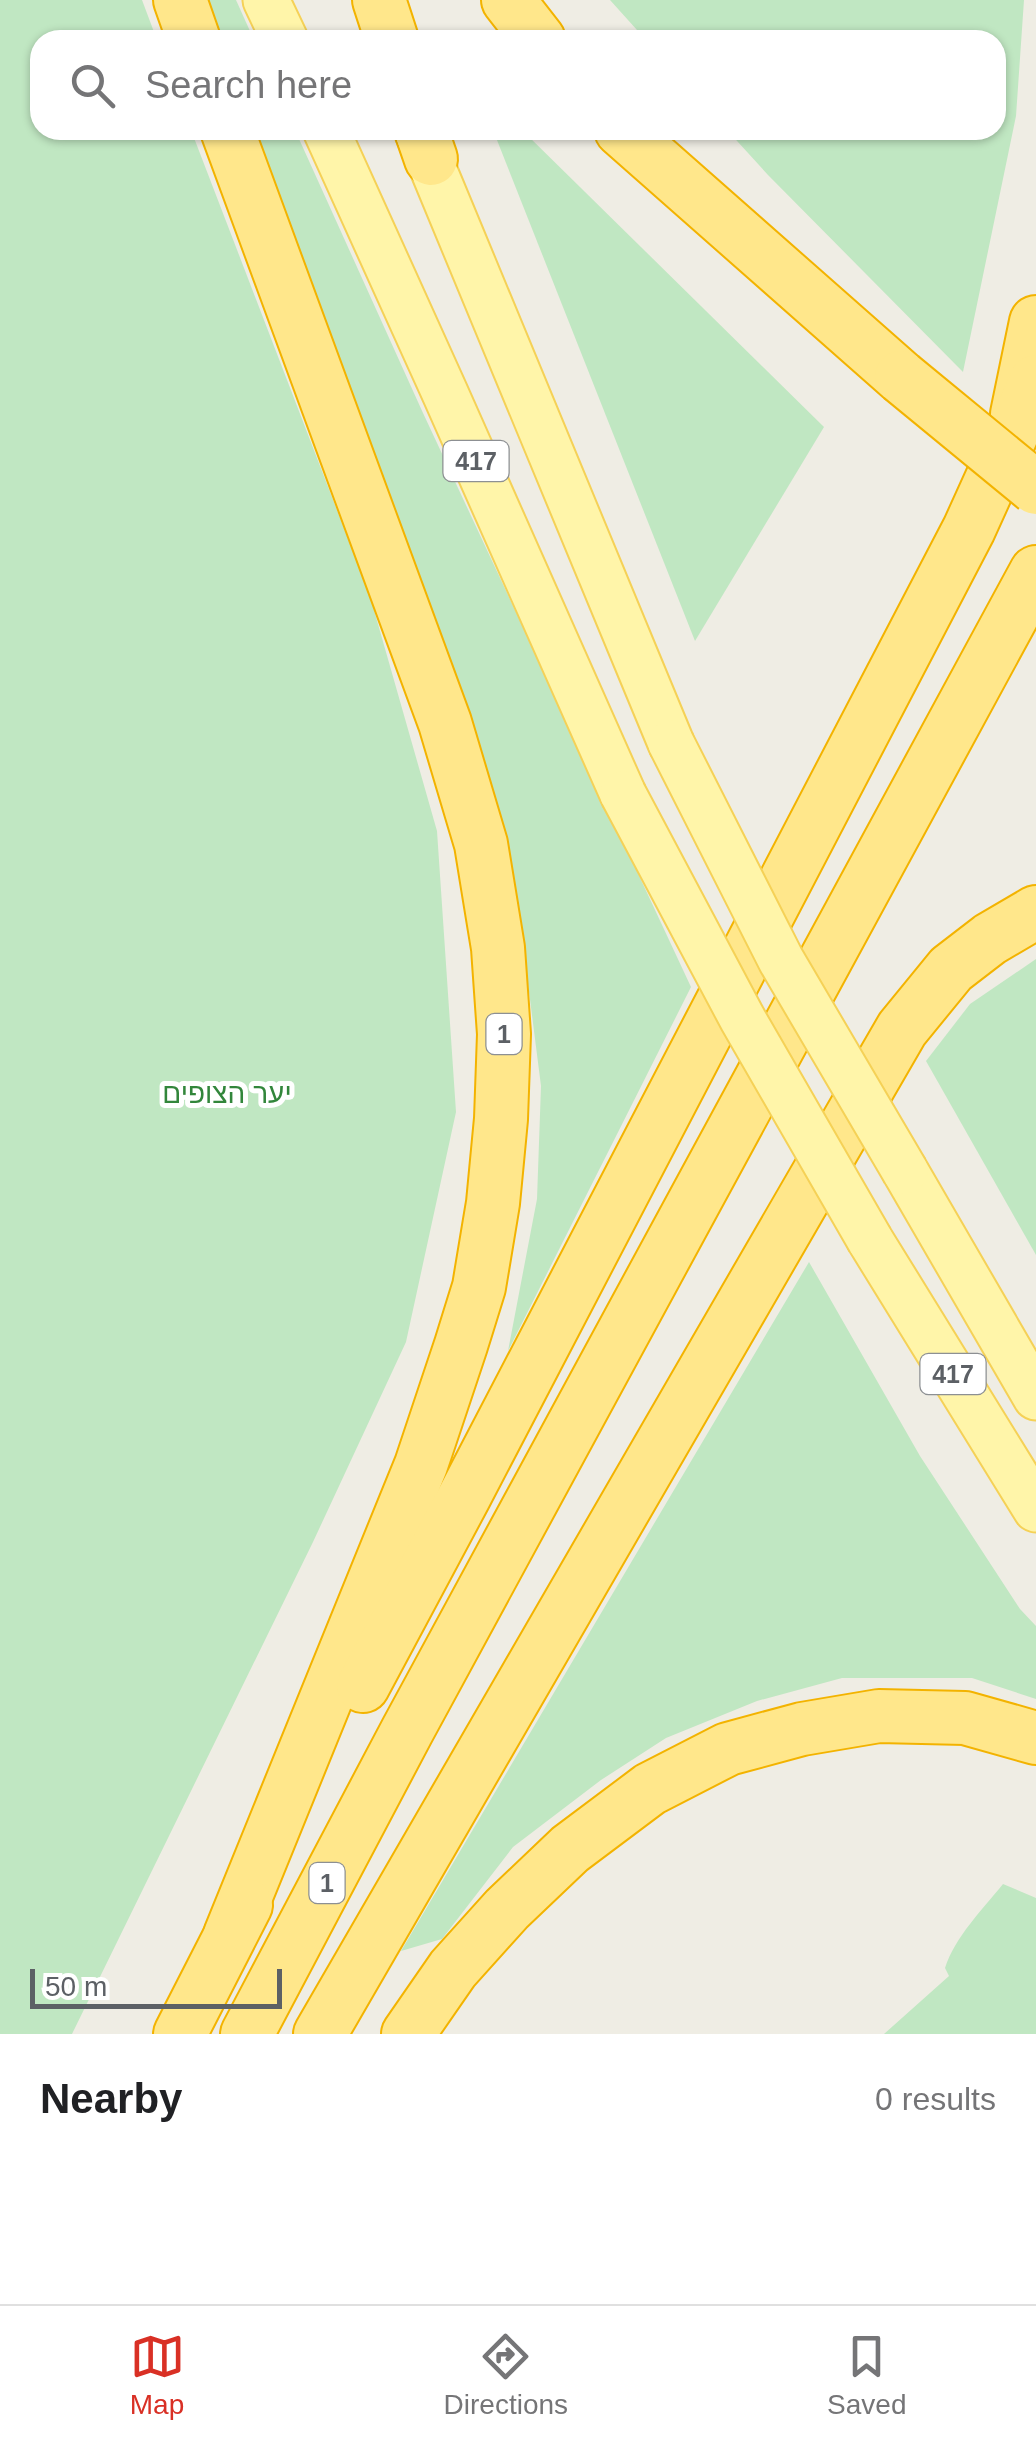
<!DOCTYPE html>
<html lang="en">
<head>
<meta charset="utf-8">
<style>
  :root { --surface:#fff; --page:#f6f6f6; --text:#202124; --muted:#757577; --line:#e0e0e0; --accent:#d93025 }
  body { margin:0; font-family:Helvetica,Heebo,sans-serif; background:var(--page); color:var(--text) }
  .scale { position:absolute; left:30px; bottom:25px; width:252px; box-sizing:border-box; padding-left:10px; border:5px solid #5c6065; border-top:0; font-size:28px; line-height:35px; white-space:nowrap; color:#5c6065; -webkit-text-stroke:8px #fff; paint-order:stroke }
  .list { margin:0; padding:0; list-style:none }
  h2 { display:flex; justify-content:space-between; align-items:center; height:130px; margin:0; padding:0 40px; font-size:42px }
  h2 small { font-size:32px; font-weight:400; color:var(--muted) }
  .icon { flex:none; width:55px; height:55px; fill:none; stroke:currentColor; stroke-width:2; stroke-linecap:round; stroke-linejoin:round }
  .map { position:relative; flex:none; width:1036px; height:2034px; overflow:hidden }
  .search { position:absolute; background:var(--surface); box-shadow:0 2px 8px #0004; left:30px; right:30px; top:30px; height:110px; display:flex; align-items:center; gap:25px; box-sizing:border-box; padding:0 35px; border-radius:30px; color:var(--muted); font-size:38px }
  .sheet { height:270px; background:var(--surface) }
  nav { display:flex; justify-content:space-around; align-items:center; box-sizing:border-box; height:140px; border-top:2px solid var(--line); background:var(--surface); font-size:28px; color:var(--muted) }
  nav a { display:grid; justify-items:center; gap:5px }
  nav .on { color:var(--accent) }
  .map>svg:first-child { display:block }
  .green { fill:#c0e7c2 }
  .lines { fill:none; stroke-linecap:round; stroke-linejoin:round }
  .major-casing { stroke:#f5d157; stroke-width:49 }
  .highway-casing { stroke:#f3b300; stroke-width:56 }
  .major { stroke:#fff5a9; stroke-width:45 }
  .highway { stroke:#ffe78b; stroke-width:52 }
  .major-bridge-casing { stroke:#f5d157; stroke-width:49; stroke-linecap:butt }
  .highway-bridge-casing { stroke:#f3b300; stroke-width:56; stroke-linecap:butt }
  .major-bridge { stroke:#fff5a9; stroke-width:45 }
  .highway-bridge { stroke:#ffe78b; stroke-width:52 }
  .labels { text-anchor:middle; stroke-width:10; stroke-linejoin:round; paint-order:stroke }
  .shield { fill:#fff; stroke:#8d9093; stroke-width:2.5 }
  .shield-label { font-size:25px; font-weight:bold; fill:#5c6065 }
  .park-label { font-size:28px; fill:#32863b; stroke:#fff }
</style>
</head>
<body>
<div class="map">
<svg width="1036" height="2034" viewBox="0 0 1036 2034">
  <rect width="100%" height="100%" fill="#efede4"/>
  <g class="green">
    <path d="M0 0H142L157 40H40V130H191L370 596 437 831 456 1112 406 1342 313 1542 72 2034H0Z"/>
    <path d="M200 0H236L254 40H214Z"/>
    <path d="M610 0H1024L1016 116 963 372 768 175 727 130H996V40H646Z"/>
    <path d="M247 130H295L423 413 691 987 508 1351 537 1199 541 1086 527 976 499 840Z"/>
    <path d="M493 130H522L824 427 695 641Z"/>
    <path d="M1036 959V1255L926 1061 970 1004Z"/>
    <path d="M809 1262 920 1456 1020 1609 1036 1626V1699L972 1678H842L757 1701 666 1738 601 1780 513 1847 442 1939 401 1951Z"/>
    <path d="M1003 1884 1036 1898V2034H884L949 1976 945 1968C955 1937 982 1910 1003 1884Z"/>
  </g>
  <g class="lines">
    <g class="major-casing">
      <g id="major">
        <path d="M266 0 285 40"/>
        <path d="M326 130 445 393 623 794"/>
        <path d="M417 130 671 743"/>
        <path d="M905 1171 1036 1397"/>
        <path d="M870 1240 1036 1509"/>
      </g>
    </g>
    <g class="highway-casing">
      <g id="highway">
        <path d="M180 0 194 40"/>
        <path d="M379 0 392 40"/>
        <path d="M508 0 539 40"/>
        <path d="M227 130 445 723 481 844 498 948 504 1034 501 1119 493 1203 479 1287 461 1345 421 1465 230 1935"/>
        <path d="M421 130 431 159"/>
        <path d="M621 130 901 377"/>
        <path d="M1017 414 1036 322"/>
        <path d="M363 1686 464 1497 969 529 1036 381"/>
        <path d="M180 2034 246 1905"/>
        <path d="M247 2034 407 1731 1036 572"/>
        <path d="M320 2034 902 1029 951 969 990 939 1036 912"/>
        <path d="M408 2034 453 1969 507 1909 570 1849 650 1789 728 1749 802 1729 879 1716 965 1718 1036 1738"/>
      </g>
    </g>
    <use href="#major" class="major"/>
    <use href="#highway" class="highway"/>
    <g class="major-bridge-casing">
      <g id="major-bridge">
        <path d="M671 743 781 960 905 1171"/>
        <path d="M623 794 742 1018 870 1240"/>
      </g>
    </g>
    <g class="highway-bridge-casing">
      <path id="highway-bridge" d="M901 377 1036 488"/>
    </g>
    <use href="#major-bridge" class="major-bridge"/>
    <use href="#highway-bridge" class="highway-bridge"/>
  </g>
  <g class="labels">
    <g class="shield">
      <rect x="443.5" y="441" width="65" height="40" rx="8"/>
      <rect x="486.5" y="1014" width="35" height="40" rx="8"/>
      <rect x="920.5" y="1354" width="65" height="40" rx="8"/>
      <rect x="309.5" y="1863" width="35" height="40" rx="8"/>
    </g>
    <g class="shield-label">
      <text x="476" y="470">417</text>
      <text x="504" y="1043">1</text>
      <text x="953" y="1383">417</text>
      <text x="327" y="1892">1</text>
    </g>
    <g class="park-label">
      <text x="227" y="1103">יער הצופים</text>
    </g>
  </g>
</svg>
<div class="scale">50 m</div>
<div class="search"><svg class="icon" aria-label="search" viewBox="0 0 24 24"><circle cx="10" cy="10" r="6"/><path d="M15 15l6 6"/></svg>Search here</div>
</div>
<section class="sheet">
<h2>Nearby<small>0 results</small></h2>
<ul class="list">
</ul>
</section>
<nav>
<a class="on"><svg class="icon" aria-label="map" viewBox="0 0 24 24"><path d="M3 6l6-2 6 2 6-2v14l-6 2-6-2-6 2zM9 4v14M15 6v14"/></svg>Map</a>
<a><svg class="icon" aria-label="directions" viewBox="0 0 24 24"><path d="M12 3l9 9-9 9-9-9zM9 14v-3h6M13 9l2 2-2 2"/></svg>Directions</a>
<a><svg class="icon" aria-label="saved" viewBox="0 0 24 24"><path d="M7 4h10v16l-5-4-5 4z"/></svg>Saved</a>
</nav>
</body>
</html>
